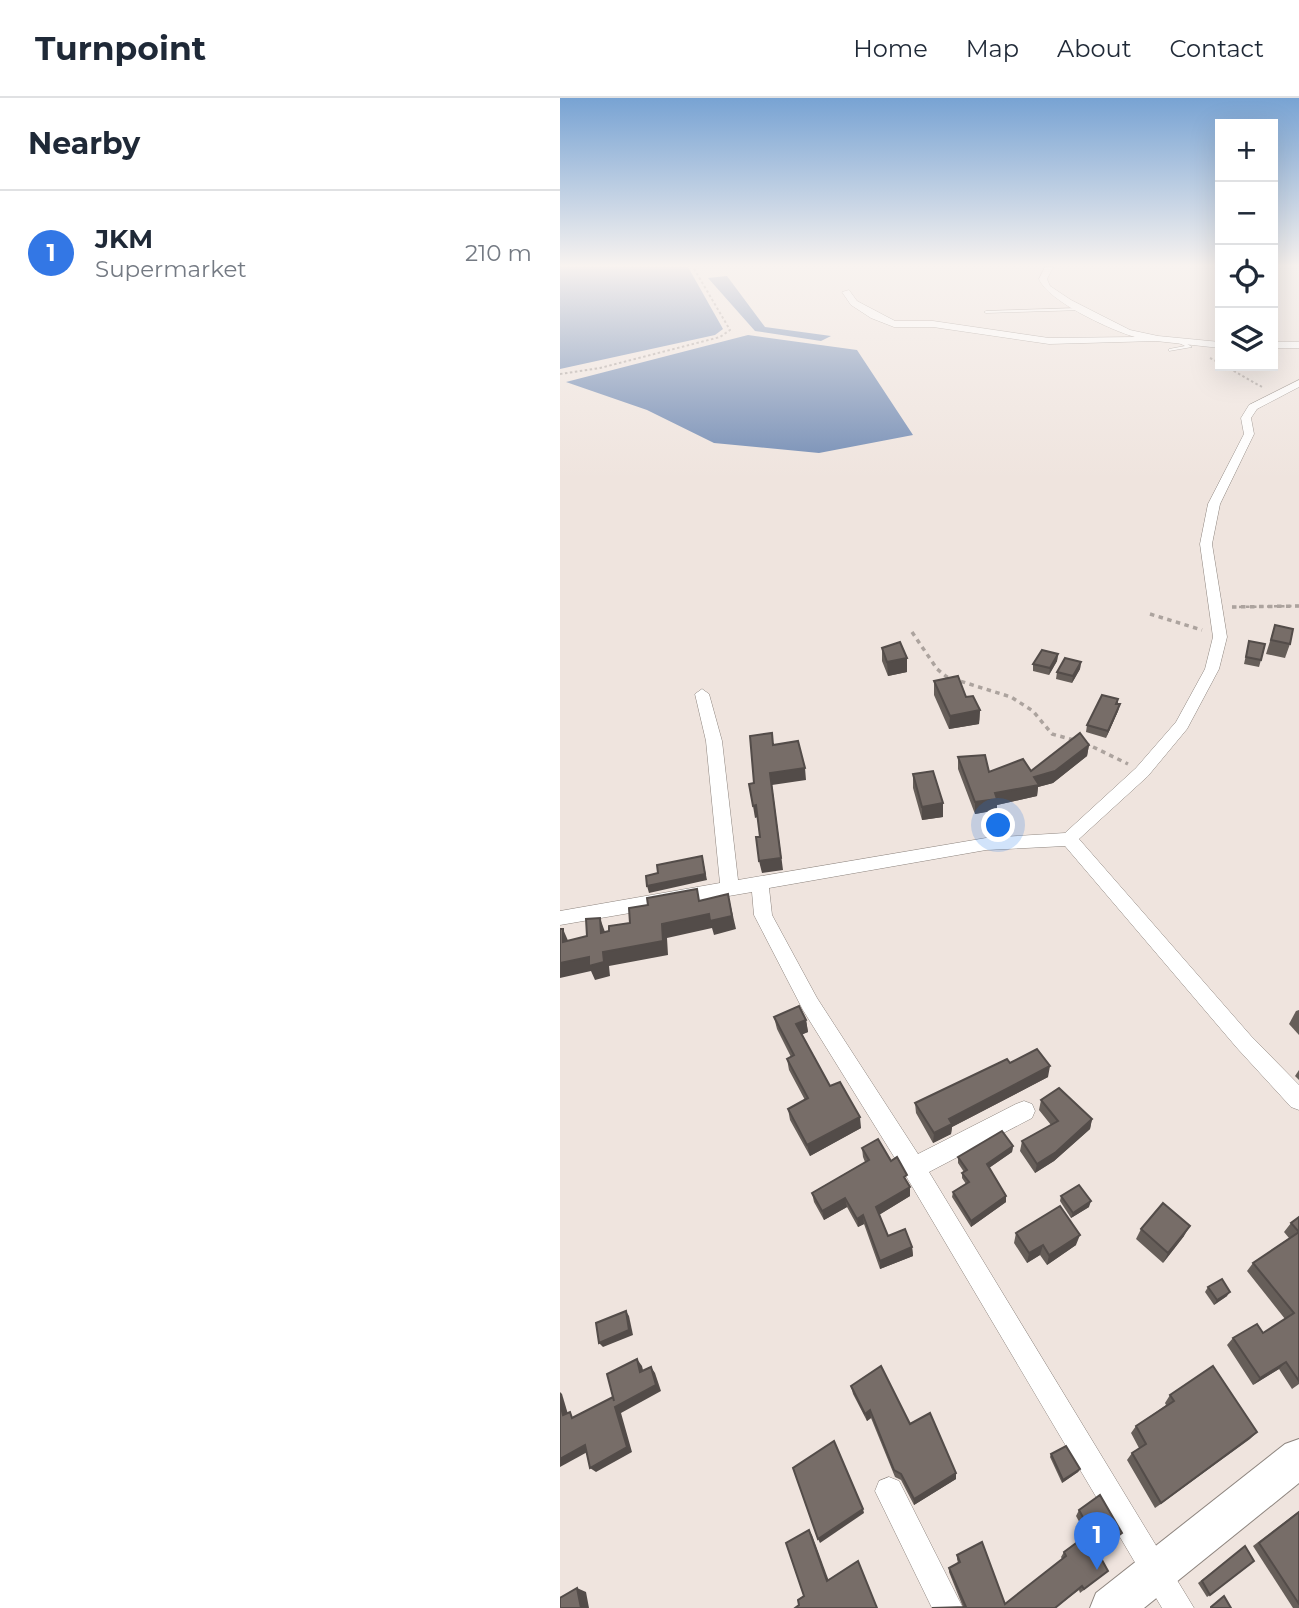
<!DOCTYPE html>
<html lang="en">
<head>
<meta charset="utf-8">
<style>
  :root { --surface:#fff; --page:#f2f2f3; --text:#1f2937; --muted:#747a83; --line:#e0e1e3; --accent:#3377e5 }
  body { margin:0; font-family:Montserrat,sans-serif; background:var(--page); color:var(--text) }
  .controls { position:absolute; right:21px; top:21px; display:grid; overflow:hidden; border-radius:0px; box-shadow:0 7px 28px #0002 }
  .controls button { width:63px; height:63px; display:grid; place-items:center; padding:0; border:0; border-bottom:2px solid var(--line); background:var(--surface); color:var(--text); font:35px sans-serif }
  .you { position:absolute; left:439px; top:728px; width:24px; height:24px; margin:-18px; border:5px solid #fff; border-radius:50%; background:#1a73e8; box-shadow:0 0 0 10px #1a73e833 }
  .badge { display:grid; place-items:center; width:46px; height:46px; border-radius:50%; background:var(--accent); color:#fff; font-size:23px; font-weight:700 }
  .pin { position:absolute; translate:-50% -58px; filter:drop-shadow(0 2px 4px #0008) }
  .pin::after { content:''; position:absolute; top:37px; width:24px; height:21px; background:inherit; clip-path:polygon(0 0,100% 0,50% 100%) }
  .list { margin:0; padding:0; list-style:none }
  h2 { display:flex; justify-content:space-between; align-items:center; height:91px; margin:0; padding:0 28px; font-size:30px }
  h2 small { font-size:23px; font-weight:400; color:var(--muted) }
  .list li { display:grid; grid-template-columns:46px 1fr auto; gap:21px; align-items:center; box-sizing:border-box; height:126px; padding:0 28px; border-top:2px solid var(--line) }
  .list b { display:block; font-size:26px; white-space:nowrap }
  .list p { margin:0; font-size:23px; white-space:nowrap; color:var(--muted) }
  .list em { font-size:23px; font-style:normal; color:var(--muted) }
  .icon { flex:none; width:38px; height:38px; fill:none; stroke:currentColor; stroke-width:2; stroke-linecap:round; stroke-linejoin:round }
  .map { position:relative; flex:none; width:739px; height:1510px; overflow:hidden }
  header { display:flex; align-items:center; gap:42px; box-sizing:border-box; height:98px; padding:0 35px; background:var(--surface); border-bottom:2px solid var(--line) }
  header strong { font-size:33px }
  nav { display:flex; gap:38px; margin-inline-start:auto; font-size:24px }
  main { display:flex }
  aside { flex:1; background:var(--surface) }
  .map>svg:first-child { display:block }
  .water { fill:#708ab3 }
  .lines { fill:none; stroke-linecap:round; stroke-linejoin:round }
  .service-casing { stroke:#8d847e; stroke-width:1 }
  .minor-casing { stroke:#8d847e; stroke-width:1 }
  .secondary-casing { stroke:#8d847e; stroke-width:2 }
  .path-far2 { stroke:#aca39e; stroke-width:2; stroke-dasharray:2.5 2.5; stroke-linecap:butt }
  .path-far1 { stroke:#aca39e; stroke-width:2.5; stroke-dasharray:3.5 3.5; stroke-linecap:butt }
  .path { stroke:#aca39e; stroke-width:3.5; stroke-dasharray:4.5 4.5; stroke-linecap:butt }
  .service { fill:#fff; fill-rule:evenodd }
  .minor { fill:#fff; fill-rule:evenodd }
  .secondary { fill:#fff; fill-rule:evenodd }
  .wall { fill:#665e59 }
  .shaded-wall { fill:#534c49 }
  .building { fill:#776d68; stroke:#534c49; stroke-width:2 }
</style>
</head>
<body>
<header>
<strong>Turnpoint</strong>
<nav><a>Home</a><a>Map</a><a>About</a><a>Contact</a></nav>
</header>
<main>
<aside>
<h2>Nearby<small></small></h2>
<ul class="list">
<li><span class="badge">1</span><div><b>JKM</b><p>Supermarket</p></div><em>210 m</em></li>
</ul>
</aside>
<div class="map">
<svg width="739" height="1510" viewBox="0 0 739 1510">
  <rect width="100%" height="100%" fill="#efe4de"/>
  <g class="water">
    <path d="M0 169H128L163 231 155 237 0 271Z"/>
    <path d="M167 178 205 229 271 238 261 243 195 233 148 180Z"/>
    <path d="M188 237 297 252 353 337 259 355 154 345 87 312 6 284Z"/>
  </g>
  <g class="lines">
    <g class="service-casing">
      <g id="service">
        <path d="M521 210 523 212 426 215 424 214 426 213Z"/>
        <path d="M617 242H621L632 249 609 253V251L625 248 617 244Z"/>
      </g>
    </g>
    <g class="minor-casing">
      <g id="minor">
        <path d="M485 169H493L487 181 490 188 511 202 570 232 598 238 660 244V250L596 243 489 246 373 229H334L311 220 291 207 282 194 289 192 297 203 335 223H373L489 240 575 239C553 233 487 203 479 181Z"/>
        <rect x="713" y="244" width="26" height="6"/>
        <path d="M739 282V289L697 311 691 320 694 336 660 406 652 446 667 539 659 571 627 631 588 678 519 741 691 938 739 987V1012L731 1009 677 950 505 748 426 752 209 790 212 817 257 900 358 1056 456 1006 464 1003 472 1006 475 1013 472 1020 369 1074 634 1510H602L346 1078 243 912 194 817 192 794 0 827V813L160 785 146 643 135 596 142 591 149 596 162 643 178 782 426 740 505 735 576 670 616 624 645 571 653 539 640 446 648 406 684 336 681 320 689 307Z"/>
        <path d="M329 1379 339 1383 403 1510H372L315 1393 319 1383Z"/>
      </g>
    </g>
    <g class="secondary-casing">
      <path id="secondary" d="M739 1341V1385L584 1510H530L536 1495 725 1346Z"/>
    </g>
    <g class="path-far2">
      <path d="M650 260 660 265"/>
      <path d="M665 268 702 289"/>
      <path d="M0 276 40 270 160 239 170 232 133 169"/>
    </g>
    <path class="path-far1" d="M672 509 739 508"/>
    <g class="path">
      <path d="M672 509 739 508"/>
      <path d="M590 516 642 532"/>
      <path d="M352 534 377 571 387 579 451 599 473 613 492 636 514 642"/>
      <path d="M525 645 568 666"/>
    </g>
    <use href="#service" class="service"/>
    <use href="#minor" class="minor"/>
    <use href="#secondary" class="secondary"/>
  </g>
  <g class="wall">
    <path d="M715 527 730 546 725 560 706 556Z"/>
    <path d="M689 543 701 562 699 569 684 566Z"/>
    <path d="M322 550 347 574 328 578 322 563Z"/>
    <path d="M498 556 497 563 489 577 473 573V566Z"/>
    <path d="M521 564 520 571 512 585 496 581 497 574Z"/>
    <path d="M374 583 406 599 420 612 419 626 389 631 374 597Z"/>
    <path d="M558 601V606H560L558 613 546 640 526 634 527 627Z"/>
    <path d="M529 647 527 658 493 685 478 689 477 698 437 707V712L415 716 398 671V659L429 674 471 673Z"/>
    <path d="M353 676 383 719 362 722 353 690Z"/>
    <path d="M739 912V937L729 926 736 913Z"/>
    <path d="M214 919 246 922 248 934 242 936 270 988 301 1030 250 1058 230 1022 228 1011 245 1002 229 972 227 961 231 959 217 931Z"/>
    <path d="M450 965 488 979 392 1029 391 1036 373 1045 356 1015 355 1005Z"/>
    <path d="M739 972V982L735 978Z"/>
    <path d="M481 1002 532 1021 530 1031 494 1063 475 1075 460 1053 462 1043 491 1027 479 1012Z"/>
    <path d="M453 1048 452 1054 429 1070 446 1104 411 1129 392 1099 393 1094 406 1086 402 1080V1075L404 1074 398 1065V1059Z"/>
    <path d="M302 1050 331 1063 350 1089V1098L319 1117 328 1138 352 1149 353 1158 320 1171 304 1126 298 1129 287 1109 264 1122 254 1104 252 1095 305 1064 303 1059Z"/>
    <path d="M501 1098 529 1109 511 1120 500 1103Z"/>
    <path d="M739 1119V1286L732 1291 719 1271 693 1287 667 1247 673 1240 703 1235 725 1221 687 1173 693 1165 729 1140 724 1134 731 1125Z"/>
    <path d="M581 1131 624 1138 603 1165 576 1141Z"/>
    <path d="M456 1135 516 1147 487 1167 480 1157 467 1165 454 1145Z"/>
    <path d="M648 1189 667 1198 654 1207 645 1194Z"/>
    <path d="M291 1288 350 1326 396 1381 354 1407 341 1382 335 1379 311 1320 307 1323 293 1296Z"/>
    <path d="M610 1297 697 1334 595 1410 567 1362 572 1355 579 1350 571 1335 576 1328 606 1307 605 1305Z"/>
    <path d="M491 1356 520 1371 518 1374 502 1385 490 1359Z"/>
    <path d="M519 1412 557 1440 537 1454 548 1473 520 1495 519 1492 495 1510 403 1509 389 1474V1470L398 1465 397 1461V1457L445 1506 502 1461 501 1459 504 1454 527 1438 516 1418Z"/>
    <path d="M739 1413V1510H733L693 1448Z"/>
    <path d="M685 1448 650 1497 647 1499 638 1485Z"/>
  </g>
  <g class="shaded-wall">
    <path d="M498 556 497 563 489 577 490 570Z"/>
    <path d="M347 560V574L328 578 327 564Z"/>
    <path d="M521 564 520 571 512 585 513 578Z"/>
    <path d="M560 606 558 613 546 640 548 633Z"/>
    <path d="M420 612 419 626 389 631 390 618Z"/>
    <path d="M529 647 527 658 493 685 478 689 477 698 437 707V712L415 716V704L474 679Z"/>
    <path d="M245 670 246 682 212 687 223 772 202 775 199 763 210 675Z"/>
    <path d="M383 705V719L362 722V709Z"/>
    <path d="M196 707 198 719 195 720 193 708Z"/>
    <path d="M142 758 147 782 89 795 87 788Z"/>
    <path d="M168 796 176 831 154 837 152 830 107 840 108 857 49 868 50 878 35 882 31 873 0 880V865L43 854Z"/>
    <path d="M40 820 45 834 41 835Z"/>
    <path d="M3 831 9 845 3 844Z"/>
    <path d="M246 922 248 934 239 938 236 926Z"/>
    <path d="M490 968 488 979 392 1029 391 1036 373 1045 374 1035 389 1021Z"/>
    <path d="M300 1019 301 1030 250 1058 247 1047Z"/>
    <path d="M532 1021 530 1031 494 1063 475 1075 477 1066Z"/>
    <path d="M453 1048 452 1054 426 1072 427 1066Z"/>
    <path d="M350 1089V1098L317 1118 316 1109Z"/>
    <path d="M446 1098V1104L411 1129V1123Z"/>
    <path d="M285 1100 287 1109 264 1122 262 1113Z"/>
    <path d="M531 1103 529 1109 511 1120 513 1115Z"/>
    <path d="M303 1117 304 1126 298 1129 297 1121Z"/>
    <path d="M630 1128 624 1138 603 1165 608 1155Z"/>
    <path d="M520 1137 516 1147 487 1167 489 1157Z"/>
    <path d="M483 1147 480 1157 467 1165 469 1155Z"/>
    <path d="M352 1149 353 1158 320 1171V1163Z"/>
    <path d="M670 1194 667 1198 654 1207 657 1202Z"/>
    <path d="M66 1213 69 1218 73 1237 43 1249 39 1245Z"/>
    <path d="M77 1261 82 1268 85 1280 80 1274Z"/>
    <path d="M726 1264 719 1271 693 1287 700 1280Z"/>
    <path d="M91 1269 95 1275 101 1293 61 1315 72 1354 36 1374 30 1370 55 1309Z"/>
    <path d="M0 1294 2 1296 10 1323 3 1317 0 1305Z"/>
    <path d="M310 1312 311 1320 307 1323 305 1316Z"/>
    <path d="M697 1334 690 1341 595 1410 601 1405Z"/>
    <path d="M25 1347 31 1352 0 1369V1361Z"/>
    <path d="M520 1371 518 1374 502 1385 503 1382Z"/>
    <path d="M396 1375V1381L354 1407V1401Z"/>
    <path d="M303 1411 304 1415 260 1445 258 1441Z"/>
    <path d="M249 1432 252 1437 270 1486 267 1483Z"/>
    <path d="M17 1490 26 1494 29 1510H21Z"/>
  </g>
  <g class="building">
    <path d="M715 527 733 531 730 546 711 542Z"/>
    <path d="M689 543 705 546 701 562 686 559Z"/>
    <path d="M340 544 347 560 327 564 322 550Z"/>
    <path d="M482 552 498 556 490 570 473 566Z"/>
    <path d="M505 560 521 564 513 578 497 574Z"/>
    <path d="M398 578 406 599 413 598 420 612 390 618 374 583Z"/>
    <path d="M542 597 558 601 556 606H560L548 633 527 627Z"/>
    <path d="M212 635 213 647 238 643 245 670 210 675 221 760 199 763 196 739H200L196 707 193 708 189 686 194 685 190 638Z"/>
    <path d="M520 635 529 647 495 673 474 679 479 687 435 695 437 701 415 704 398 659 425 657 429 674 463 661 471 673Z"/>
    <path d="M373 673 383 705 362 709 353 676Z"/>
    <path d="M142 758 145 776 87 788 86 778 98 775 97 767Z"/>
    <path d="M137 791 139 803 168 796 172 818 150 823 149 816 102 826 103 843 43 854 44 864 29 868V859L0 865V831H3V844L27 838 26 821 40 820 41 835 49 833V828L70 825 69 810 88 807 87 800Z"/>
    <path d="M239 908 246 922 236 926 270 988 280 984 300 1019 247 1047 228 1011 248 1000 227 961 234 957 214 919Z"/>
    <path d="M477 951 490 968 389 1021 392 1026 374 1035 355 1005 447 961 450 965Z"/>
    <path d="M499 990 532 1021 496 1054 477 1066 462 1043 498 1023 481 1002Z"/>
    <path d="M442 1033 453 1048 427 1066 446 1098 411 1123 393 1094 409 1084 402 1075 407 1072 398 1059Z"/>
    <path d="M318 1041 331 1063 337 1059 347 1077 344 1079 350 1089 316 1109 328 1138 345 1131 352 1149 320 1163 303 1117 297 1121 285 1100 262 1113 252 1095 309 1062 302 1050Z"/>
    <path d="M519 1087 531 1103 513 1115 501 1098Z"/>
    <path d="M603 1105 630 1128 608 1155 581 1131Z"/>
    <path d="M500 1108 520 1137 489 1157 483 1147 469 1155 456 1135Z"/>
    <path d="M739 1119V1283L726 1264 700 1280 673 1240 697 1226 703 1235 734 1215 693 1165 739 1134 731 1125Z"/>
    <path d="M662 1181 670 1194 657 1202 648 1189Z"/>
    <path d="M66 1213 69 1232 39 1245 36 1225Z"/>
    <path d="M77 1261 80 1274 91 1269 96 1287 55 1309 67 1349 30 1370 25 1347 0 1361V1305L3 1317 10 1314 12 1320 53 1299 54 1303 47 1276Z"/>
    <path d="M321 1268 350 1326 370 1315 396 1375 354 1401 341 1376 334 1372 310 1312 305 1316 291 1288Z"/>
    <path d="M653 1268 697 1334 601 1405 572 1355 586 1346 576 1328 614 1303 610 1297Z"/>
    <path d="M274 1343 303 1411 258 1441 233 1370Z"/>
    <path d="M506 1348 520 1371 503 1382 491 1356Z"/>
    <path d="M540 1397 562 1435 537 1453 548 1473 524 1491 522 1488 495 1510H372L406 1509 389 1470 400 1464 397 1457 422 1444 445 1506 506 1458 504 1454 531 1434 519 1412Z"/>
    <path d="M739 1414V1506L699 1445Z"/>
    <path d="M249 1432 267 1483 298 1463 317 1510H235L239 1507 238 1502 244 1498 226 1445Z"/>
    <path d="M685 1448 694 1463 650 1497 642 1483Z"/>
    <path d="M17 1490 21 1510H0V1500Z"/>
    <path d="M664 1498 671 1510H651V1509Z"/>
  </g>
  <linearGradient id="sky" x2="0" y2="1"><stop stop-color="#78a3d3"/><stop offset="0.44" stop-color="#f8f3f0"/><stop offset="1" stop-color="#f8f3f0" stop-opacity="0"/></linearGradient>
  <rect width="739" height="381" fill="url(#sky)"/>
</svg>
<div class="controls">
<button>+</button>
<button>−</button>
<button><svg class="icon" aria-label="locate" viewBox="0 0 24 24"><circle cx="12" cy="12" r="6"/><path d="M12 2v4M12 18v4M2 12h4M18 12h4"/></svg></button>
<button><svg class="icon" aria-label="layers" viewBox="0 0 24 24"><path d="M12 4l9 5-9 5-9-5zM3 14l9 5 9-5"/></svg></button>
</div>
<div class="you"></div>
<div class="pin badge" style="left:537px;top:1472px">1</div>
</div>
</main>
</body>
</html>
